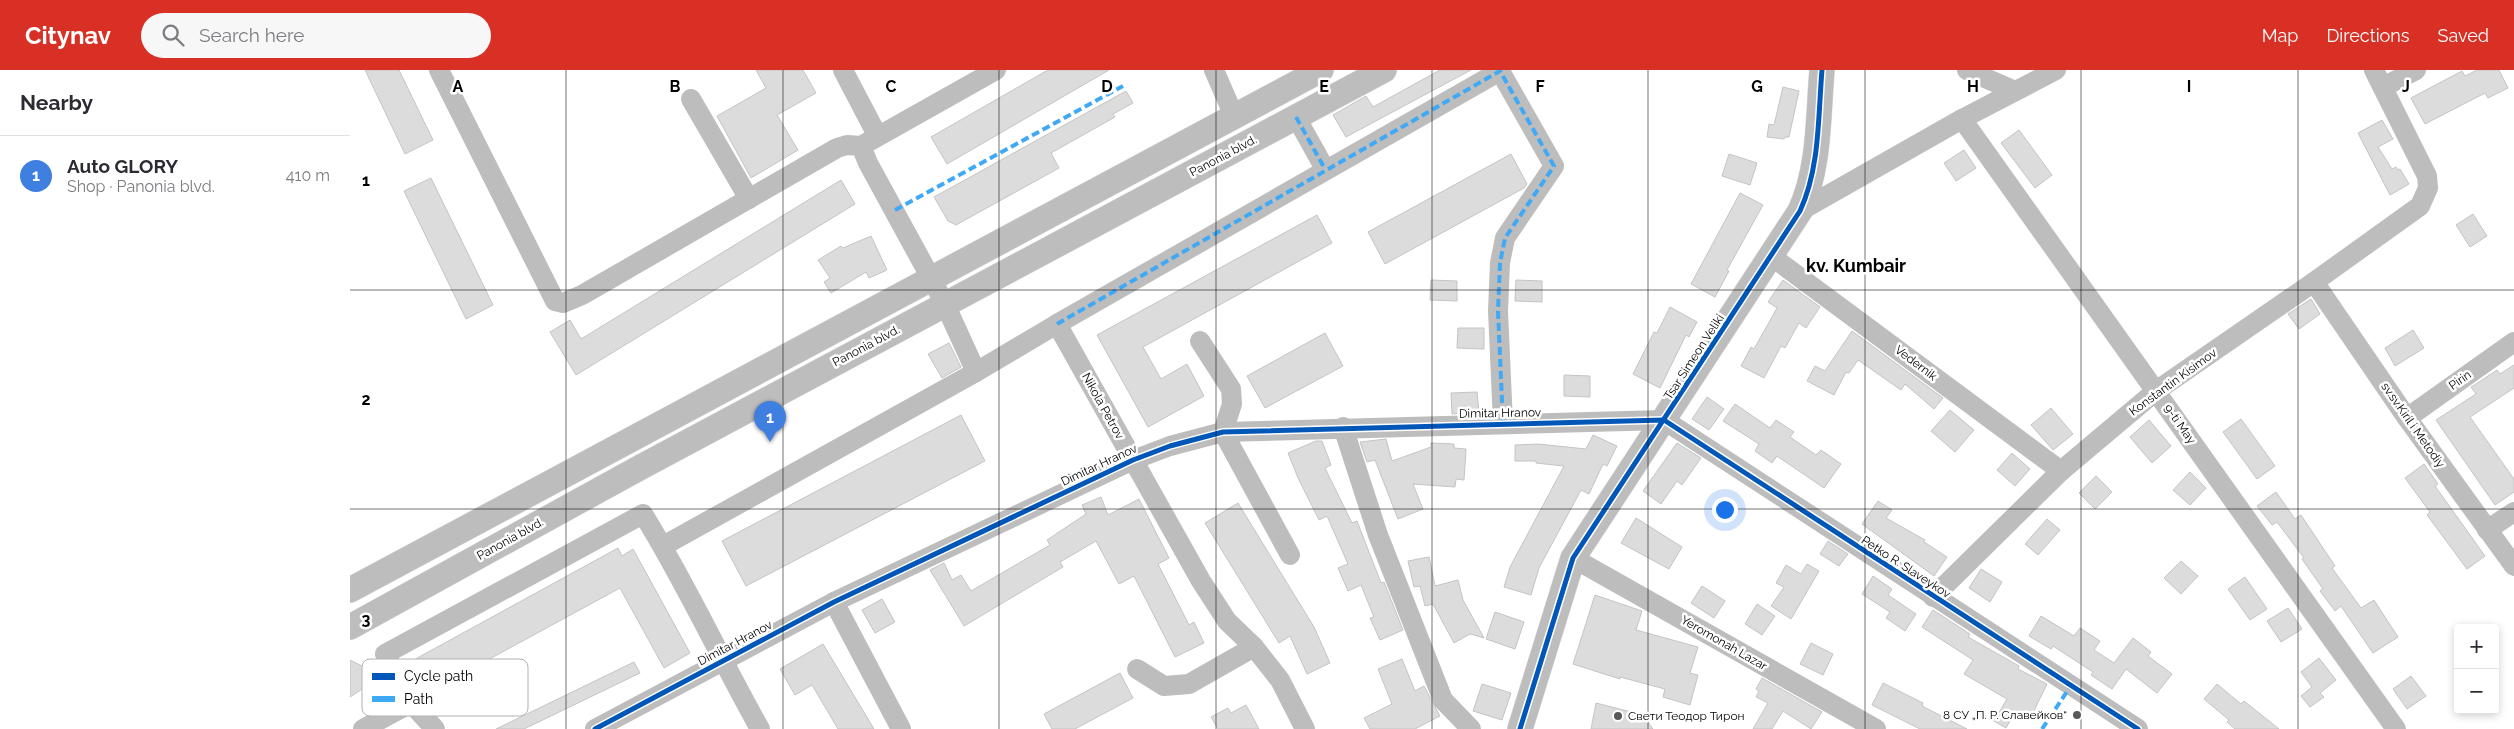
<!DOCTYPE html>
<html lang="en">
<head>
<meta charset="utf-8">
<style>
  :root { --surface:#fff; --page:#f7f7f7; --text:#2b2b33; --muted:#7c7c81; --line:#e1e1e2; --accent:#d93025 }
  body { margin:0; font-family:Raleway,sans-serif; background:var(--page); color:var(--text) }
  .controls { position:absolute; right:15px; bottom:15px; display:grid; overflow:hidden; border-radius:5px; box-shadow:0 2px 8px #0003 }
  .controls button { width:45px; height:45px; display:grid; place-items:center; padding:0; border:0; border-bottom:1px solid var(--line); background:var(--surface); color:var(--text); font:25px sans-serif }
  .you { position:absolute; left:1374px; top:439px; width:18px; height:18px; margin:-12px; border:4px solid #fff; border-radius:50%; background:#1a73e8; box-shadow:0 0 0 8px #1a73e833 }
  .badge { display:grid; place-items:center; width:32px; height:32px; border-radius:50%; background:var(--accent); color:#fff; font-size:16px; font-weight:700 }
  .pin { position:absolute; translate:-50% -41px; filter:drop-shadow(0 1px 2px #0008) }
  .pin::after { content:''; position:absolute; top:26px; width:18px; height:15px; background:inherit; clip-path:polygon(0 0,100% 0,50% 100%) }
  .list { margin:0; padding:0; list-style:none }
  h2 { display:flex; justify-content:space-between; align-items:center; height:65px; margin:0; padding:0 20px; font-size:21px }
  h2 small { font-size:16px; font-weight:400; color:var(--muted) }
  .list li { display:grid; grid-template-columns:32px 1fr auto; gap:15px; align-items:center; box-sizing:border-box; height:80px; padding:0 20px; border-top:1px solid var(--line) }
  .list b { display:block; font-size:19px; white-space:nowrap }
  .list p { margin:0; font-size:16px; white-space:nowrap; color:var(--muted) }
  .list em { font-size:16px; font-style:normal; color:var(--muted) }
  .icon { flex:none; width:28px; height:28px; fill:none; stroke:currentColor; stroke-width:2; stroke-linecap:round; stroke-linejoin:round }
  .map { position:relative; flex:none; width:2164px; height:659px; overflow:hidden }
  header { display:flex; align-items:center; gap:30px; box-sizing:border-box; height:70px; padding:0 25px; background:var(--accent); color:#fff }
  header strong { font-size:24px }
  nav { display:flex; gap:28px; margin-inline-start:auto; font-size:18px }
  .search { width:350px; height:45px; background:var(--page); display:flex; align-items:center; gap:12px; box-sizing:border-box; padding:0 18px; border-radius:28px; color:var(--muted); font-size:19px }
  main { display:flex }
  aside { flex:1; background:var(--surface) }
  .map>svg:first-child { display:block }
  .building { fill:#dcdcdc; stroke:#c4c4c4 }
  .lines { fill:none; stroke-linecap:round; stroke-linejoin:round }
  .major-casing { stroke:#dbdbdb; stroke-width:26 }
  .minor { stroke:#bdbdbd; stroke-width:20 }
  .major { stroke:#bdbdbd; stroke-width:25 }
  .quiet { stroke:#3fa9f5; stroke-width:4; stroke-dasharray:8 4; stroke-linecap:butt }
  .cycleway-casing { stroke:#fff; stroke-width:8 }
  .cycleway { stroke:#0057b8; stroke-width:5 }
  .grid { fill:none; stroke:#000; stroke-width:1; stroke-opacity:0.55 }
  .poi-dot { fill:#595959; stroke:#fff; stroke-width:2 }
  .labels { text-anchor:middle; stroke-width:5; stroke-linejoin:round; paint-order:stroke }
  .street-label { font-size:12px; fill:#000; stroke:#fff }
  .poi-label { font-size:12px; fill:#000; stroke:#fff; text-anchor:end }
  .district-label { font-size:18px; font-weight:bold; fill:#000; stroke:#fff }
  .key { fill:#fff; stroke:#b2b2b2; stroke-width:1 }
  .key-label { font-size:14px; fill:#000 }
  .grid-label { font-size:16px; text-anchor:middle; font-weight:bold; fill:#000; stroke:#fff; stroke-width:5; stroke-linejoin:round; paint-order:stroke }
</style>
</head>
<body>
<header>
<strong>Citynav</strong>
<div class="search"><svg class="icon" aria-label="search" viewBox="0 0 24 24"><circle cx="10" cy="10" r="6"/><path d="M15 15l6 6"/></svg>Search here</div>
<nav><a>Map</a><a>Directions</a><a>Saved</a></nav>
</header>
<main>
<aside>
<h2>Nearby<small></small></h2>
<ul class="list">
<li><span class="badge" style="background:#3f7fe0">1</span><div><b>Auto GLORY</b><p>Shop · Panonia blvd.</p></div><em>410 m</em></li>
</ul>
</aside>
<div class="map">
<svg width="2164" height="659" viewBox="0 0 2164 659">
  <rect width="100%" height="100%" fill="#fff"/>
  <g class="building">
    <path d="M15 0H49L83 70 55 84Z"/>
    <path d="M406 0H453L466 23 427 45 448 80 401 108 367 46 416 18Z"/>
    <path d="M698 0H759L597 94 581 67Z"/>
    <path d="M1090 0H1121L996 67 983 45 1016 26 1023 37Z"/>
    <path d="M2127 0H2149L2158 18 2138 28 2135 23 2075 54 2061 28 2112 1 2115 6Z"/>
    <path d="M1433 17 1449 21 1439 67H1435L1434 69 1417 67 1419 54 1424 55Z"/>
    <path d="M776 21 783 33 763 44 765 47 701 83 709 98 606 155 598 151 584 127Z"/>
    <path d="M2032 50 2043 69 2028 77 2042 99 2046 97 2048 100 2050 99 2059 114 2040 125 2008 63Z"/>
    <path d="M1669 60 1702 105 1685 118 1651 73Z"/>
    <path d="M1614 80 1626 98 1606 111 1594 93Z"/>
    <path d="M1161 84 1177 114 1174 118 1035 194 1018 162Z"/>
    <path d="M1379 84 1407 93 1400 115 1372 106Z"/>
    <path d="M81 108 143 235 116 249 54 121Z"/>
    <path d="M491 110 505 134 226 305 200 262 220 250 231 269Z"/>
    <path d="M1390 123 1413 135 1377 200 1379 201 1365 227 1341 214Z"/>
    <path d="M2123 144 2137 166 2120 177 2106 155Z"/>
    <path d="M967 145 982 173 793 277 811 309 837 294 854 326 798 357 747 265Z"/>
    <path d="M521 166 537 200 519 208 516 202 481 223 474 212 480 208 468 190 491 176 493 178Z"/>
    <path d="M1081 210 1107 211V231L1080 230Z"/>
    <path d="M1166 210 1192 211V232L1165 231Z"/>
    <path d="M1433 210 1470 237 1456 258 1449 253 1435 278 1431 276 1414 308 1391 296 1401 277 1404 279 1427 238 1418 232Z"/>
    <path d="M1961 229 1970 244 1949 259 1938 244Z"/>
    <path d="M1320 237 1347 252 1339 267 1336 265 1310 318 1283 304 1304 262 1307 263Z"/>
    <path d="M1108 258H1134V279L1107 278Z"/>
    <path d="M2063 260 2074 278 2045 296 2035 278Z"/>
    <path d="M1502 261 1593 328 1584 339 1555 314 1551 320 1508 290 1499 303 1496 302 1484 325 1457 311 1465 296 1475 301Z"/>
    <path d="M975 263 993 296 915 338 897 306Z"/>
    <path d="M599 273 611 297 592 308 578 284Z"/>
    <path d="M2164 295V318L2120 347 2164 409V422L2145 435 2086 350 2126 324 2121 317 2123 316 2147 300 2150 304Z"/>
    <path d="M1214 305 1240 306V327L1214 326Z"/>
    <path d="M1127 322 1129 342 1102 344 1101 323Z"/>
    <path d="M1357 327 1374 339 1359 360 1342 349Z"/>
    <path d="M1385 334 1420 358 1426 350 1444 362 1440 367 1466 385 1471 380 1491 394 1474 418 1427 386 1422 393 1405 381 1409 374 1373 351Z"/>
    <path d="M1701 338 1723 364 1703 380 1681 355Z"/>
    <path d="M1600 340 1624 360 1605 382 1581 361Z"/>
    <path d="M611 345 635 391 396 516 372 471Z"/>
    <path d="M1891 349 1925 396 1907 409 1873 362Z"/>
    <path d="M1799 350 1821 376 1802 393 1780 367Z"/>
    <path d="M1243 365 1267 376 1257 396 1253 394 1239 424 1231 420 1189 498 1181 525 1154 517 1160 497 1214 396 1186 393V391H1165V375L1188 374 1236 379Z"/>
    <path d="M1036 369 1042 391 1081 377V373L1104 374V378L1116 379 1114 410 1106 409 1105 417 1063 414 1073 439 1048 449 1025 390 1017 392 1010 372Z"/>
    <path d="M966 371H972L981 395 975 398 1002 453 1007 451 1031 513 1034 512 1053 560 1030 570 1020 548 1024 547 1011 515 998 521 988 498 998 494 977 446 969 450 948 408 938 383Z"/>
    <path d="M1327 373 1351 388 1332 415 1327 411 1311 434 1293 421Z"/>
    <path d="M1662 383 1680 399 1665 416 1647 400Z"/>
    <path d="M2074 394 2088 414 2085 416 2135 486 2117 499 2077 445 2080 442 2055 408Z"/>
    <path d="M1840 402 1856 418 1840 435 1823 420Z"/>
    <path d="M1746 406 1762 422 1745 439 1729 423Z"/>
    <path d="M1926 422 1945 449 1951 445 1985 496 1982 498 2011 538 2024 530 2048 567 2023 583 1991 536 1985 541 1970 521 1973 519 1952 489 1954 488 1927 452 1922 455 1907 436Z"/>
    <path d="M751 427 758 445 789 429 819 488 808 494 839 555 844 552 854 573 825 587 784 506 769 514 746 471 710 492 713 497 614 556 580 500 594 493 602 510 611 505 621 521 700 475 697 470 736 444 732 435Z"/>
    <path d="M1528 431 1542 440 1536 448 1575 470 1574 472 1597 487 1584 506 1512 454Z"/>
    <path d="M888 433 964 557 980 593 957 604 940 566 929 573 855 453Z"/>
    <path d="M1286 448 1332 477 1319 499 1271 473Z"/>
    <path d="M1697 449 1710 460 1688 485 1675 474Z"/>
    <path d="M1478 471 1498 484 1489 496 1470 484Z"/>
    <path d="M268 478 272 486 283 479 340 583 314 598 270 518 77 623 60 592Z"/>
    <path d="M1079 487 1085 516 1108 510 1113 530 1134 568 1120 564 1104 573 1083 534 1075 536 1070 516 1064 517 1058 491Z"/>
    <path d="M1831 491 1848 506 1831 524 1814 508Z"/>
    <path d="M1457 494 1469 501 1441 549 1421 536 1434 517 1426 513 1436 495 1451 504Z"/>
    <path d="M1631 499 1652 512 1640 532 1619 518Z"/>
    <path d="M1523 506 1542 519 1538 525 1566 544 1555 561 1536 548 1540 542 1512 524Z"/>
    <path d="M1895 507 1917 539 1900 550 1878 519Z"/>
    <path d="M1352 516 1375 531 1364 548 1341 533Z"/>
    <path d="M1245 525 1292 541 1286 560 1348 577 1340 603 1348 605 1340 635 1313 627 1315 619 1270 607V609L1223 594Z"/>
    <path d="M532 529 545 552 525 563 512 540Z"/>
    <path d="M1407 534 1425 546 1412 565 1395 554Z"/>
    <path d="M1938 538 1952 559 1931 572 1917 551Z"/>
    <path d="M1583 540 1620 564 1618 567 1669 596 1668 599 1697 614 1681 647 1666 641 1656 658 1644 651 1657 629 1614 604 1623 590 1572 557Z"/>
    <path d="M1145 542 1174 552 1165 579 1136 569Z"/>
    <path d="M1691 546 1724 566 1730 558 1750 571 1744 580 1764 593 1783 568 1801 582 1798 586 1822 604 1807 623 1776 599 1762 619 1741 605 1743 602 1703 576 1701 579 1679 566Z"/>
    <path d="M1461 573 1483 584 1473 605 1450 594Z"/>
    <path d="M473 574 524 659H488L462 615 445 625 430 599Z"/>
    <path d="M1969 588 1986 610 1970 623 1974 627 1960 637 1951 626 1962 617 1951 602Z"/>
    <path d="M1052 589 1065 621 1074 616 1090 646 1065 659H1020L1014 648 1042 634 1028 599Z"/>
    <path d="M0 590 26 603 20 614 0 627Z"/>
    <path d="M284 592 290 603 174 659H146Z"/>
    <path d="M770 603 783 628 725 659H702L694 644Z"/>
    <path d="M2061 606 2076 626 2057 639 2043 619Z"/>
    <path d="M1412 608 1472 642 1461 659 1433 641 1422 659H1403L1418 633 1406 627 1409 621 1406 619Z"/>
    <path d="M1533 613 1573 633 1572 636 1617 659H1570L1522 635Z"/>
    <path d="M1132 614 1161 623 1152 650 1123 641Z"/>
    <path d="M1867 614 1891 634 1894 631 1929 659H1885L1877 652 1879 650 1854 629Z"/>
    <path d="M1246 633 1293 645 1303 659H1241Z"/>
    <path d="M896 635 909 659H868L861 647 878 638 881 643Z"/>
  </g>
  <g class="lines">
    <g class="major-casing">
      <g id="major">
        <path d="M0 520 971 0"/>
        <path d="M0 557 291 397 1034 0"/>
        <path d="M1170 659 1223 488 1450 141C1470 98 1468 46 1472 0"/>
      </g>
    </g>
    <g class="minor">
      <path d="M89 0 205 231 213 233 232 225 487 78 497 75 511 76"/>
      <path d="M493 0 527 65"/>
      <path d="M646 0 511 76 518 93 595 234 626 302 707 254 851 511 877 551 904 577 930 610 955 659"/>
      <path d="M864 0 884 46"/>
      <path d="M1617 0 1665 21"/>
      <path d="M2033 17 2066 0"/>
      <path d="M341 29 399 129"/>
      <path d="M946 47 975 99"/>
      <path d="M1612 49 2046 659"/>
      <path d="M1450 141 1612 49 1706 0"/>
      <path d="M1421 186 1711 401"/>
      <path d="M1964 212 2057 348 2164 496"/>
      <path d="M707 254 1150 1 1204 96 1155 168 1150 193 1148 241 1153 353"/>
      <path d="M850 271 881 319 882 334 873 362 940 485"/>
      <path d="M2057 348 2164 272"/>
      <path d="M993 357 1028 465 1093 630 1121 659"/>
      <path d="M2137 460 2164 442"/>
      <path d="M313 476 626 302"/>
      <path d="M1223 488 1526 659"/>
      <path d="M1583 527 1711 401 1806 321 1964 212 2070 136 2078 118 2077 106 2024 0"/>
      <path d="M484 532 551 659"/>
      <path d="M787 599 814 616 839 614 904 577"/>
      <path d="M61 633 85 659"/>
      <path d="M13 659 61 633 35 584 293 444C336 513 370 588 410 659"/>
      <path d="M245 659 484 532 783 390 820 376 873 362 1314 350 1788 659"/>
    </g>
    <use href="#major" class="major"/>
    <g class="quiet">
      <path d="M946 47 975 99"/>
      <path d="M545 140 773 16"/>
      <path d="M707 254 1150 1 1204 96 1155 168 1150 193 1148 241 1153 353"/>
      <path d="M1692 659 1722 614"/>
    </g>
    <g class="cycleway-casing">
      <g id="cycleway">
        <path d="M245 659 484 532 783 390 820 376 873 362 1314 350 1788 659"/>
        <path d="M1170 659 1223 488 1450 141C1470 98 1468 46 1472 0"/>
      </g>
    </g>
    <use href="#cycleway" class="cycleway"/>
  </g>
  <path class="grid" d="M216 0V659M433 0V659M649 0V659M866 0V659M1082 0V659M1298 0V659M1515 0V659M1731 0V659M1948 0V659M0 220H2164M0 439H2164"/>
  <g class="poi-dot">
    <circle cx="1727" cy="645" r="5"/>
    <circle cx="1268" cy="646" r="5"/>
  </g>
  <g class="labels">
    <g class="street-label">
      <text transform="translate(873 86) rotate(-28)" y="4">Panonia blvd.</text>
      <text transform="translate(516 276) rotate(-28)" y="4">Panonia blvd.</text>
      <text transform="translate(1344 287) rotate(-57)" y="4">Tsar Simeon Veliki</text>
      <text transform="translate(1566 293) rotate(37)" y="4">Vedernik</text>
      <text transform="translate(2110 310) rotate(-35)" y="4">Pirin</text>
      <text transform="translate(1823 312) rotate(-36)" y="4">Konstantin Kisimov</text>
      <text transform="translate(753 336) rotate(61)" y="4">Nikola Petrov</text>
      <text transform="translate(1150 343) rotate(-1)" y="4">Dimitar Hranov</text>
      <text transform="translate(1830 354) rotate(55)" y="4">9-ti May</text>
      <text transform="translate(2063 355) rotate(55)" y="4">sv.sv.Kiril i Metodiy</text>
      <text transform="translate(749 395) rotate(-25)" y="4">Dimitar Hranov</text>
      <text transform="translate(160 469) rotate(-29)" y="4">Panonia blvd.</text>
      <text transform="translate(1556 497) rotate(33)" y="4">Petko R. Slaveykov</text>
      <text transform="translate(385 573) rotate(-28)" y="4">Dimitar Hranov</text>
      <text transform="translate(1374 573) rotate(30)" y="4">Yeromonah Lazar</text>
    </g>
    <g class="poi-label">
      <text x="1717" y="649">8 СУ „П. Р. Славейков“</text>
      <text x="1278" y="650" text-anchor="start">Свети Теодор Тирон</text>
    </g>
    <g class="district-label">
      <text x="1506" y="202">kv. Kumbair</text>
    </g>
  </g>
  <rect x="12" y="589" width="166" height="57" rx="8" class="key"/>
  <rect x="22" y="603" width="23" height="7" fill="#0057b8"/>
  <rect x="22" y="626" width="23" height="6" fill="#3fa9f5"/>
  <g class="key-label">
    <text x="54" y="611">Cycle path</text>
    <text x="54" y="634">Path</text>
  </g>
  <g class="grid-label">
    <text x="108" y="22">A</text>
    <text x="325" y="22">B</text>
    <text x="541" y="22">C</text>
    <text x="757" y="22">D</text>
    <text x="974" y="22">E</text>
    <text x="1190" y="22">F</text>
    <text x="1407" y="22">G</text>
    <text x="1623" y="22">H</text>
    <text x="1839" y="22">I</text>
    <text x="2056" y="22">J</text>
    <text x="16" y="116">1</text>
    <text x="16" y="335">2</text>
    <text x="16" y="555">3</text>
  </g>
</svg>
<div class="controls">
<button>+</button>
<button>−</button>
</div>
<div class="you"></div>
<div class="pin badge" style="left:420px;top:372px;background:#3f7fe0">1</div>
</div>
</main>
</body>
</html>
